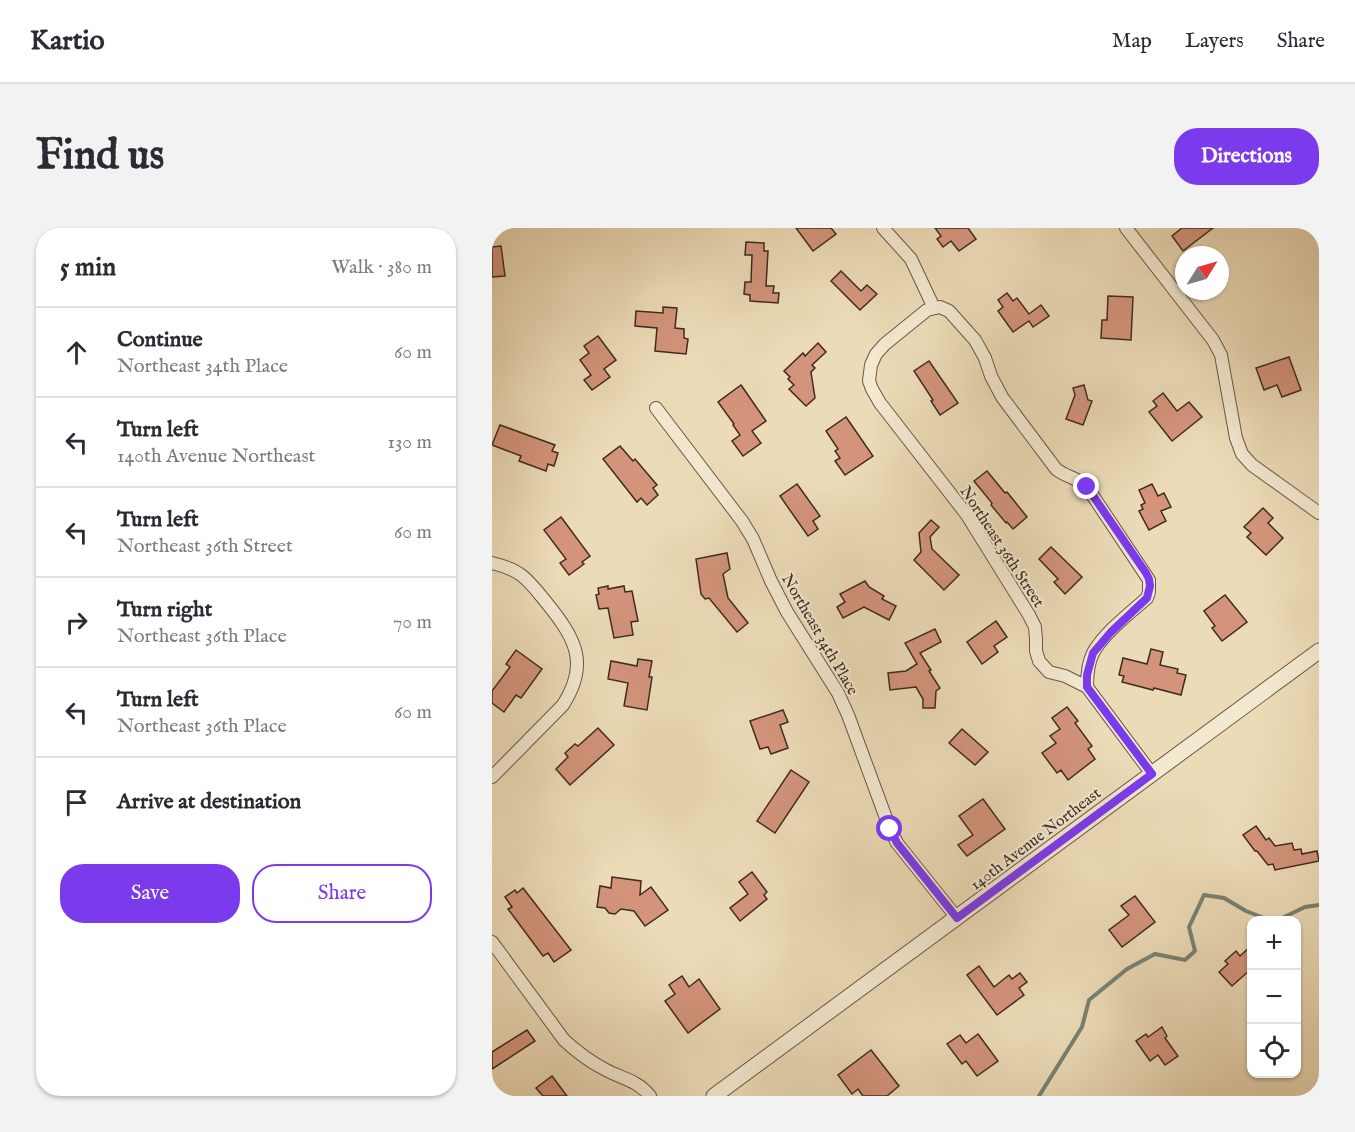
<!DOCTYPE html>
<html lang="en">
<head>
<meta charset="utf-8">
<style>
  :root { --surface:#fff; --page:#f2f2f3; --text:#2b2b33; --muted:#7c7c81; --line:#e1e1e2; --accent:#7c3aed }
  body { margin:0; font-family:"IM FELL English",serif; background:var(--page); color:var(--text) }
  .controls { position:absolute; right:18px; bottom:18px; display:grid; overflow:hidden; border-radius:12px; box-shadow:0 2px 4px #0004 }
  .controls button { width:54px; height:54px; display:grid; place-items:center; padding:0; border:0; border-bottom:2px solid var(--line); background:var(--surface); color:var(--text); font:30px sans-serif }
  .compass { position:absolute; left:683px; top:18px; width:54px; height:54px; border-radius:50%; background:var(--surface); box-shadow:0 2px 4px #0004; rotate:53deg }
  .stop { position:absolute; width:18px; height:18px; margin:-14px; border:4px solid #7c3aed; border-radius:50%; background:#fff }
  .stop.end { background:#7c3aed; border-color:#fff; box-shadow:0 2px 6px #0008 }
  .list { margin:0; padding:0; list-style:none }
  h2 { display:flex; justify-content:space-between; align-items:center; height:78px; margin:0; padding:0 24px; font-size:26px }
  h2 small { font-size:20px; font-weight:400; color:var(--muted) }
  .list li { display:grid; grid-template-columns:39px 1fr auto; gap:18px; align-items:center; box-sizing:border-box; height:90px; padding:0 24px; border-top:2px solid var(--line) }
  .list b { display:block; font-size:22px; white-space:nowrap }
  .list p { margin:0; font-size:20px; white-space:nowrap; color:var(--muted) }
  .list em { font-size:20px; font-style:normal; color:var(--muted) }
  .actions { display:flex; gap:12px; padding:18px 24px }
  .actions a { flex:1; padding:14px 0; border:2px solid var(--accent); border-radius:24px; text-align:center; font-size:21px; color:var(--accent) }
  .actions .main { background:var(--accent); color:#fff }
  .icon { flex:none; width:33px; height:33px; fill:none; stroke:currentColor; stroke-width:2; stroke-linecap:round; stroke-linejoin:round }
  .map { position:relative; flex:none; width:827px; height:868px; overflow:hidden; border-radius:24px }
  header { display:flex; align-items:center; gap:36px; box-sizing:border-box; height:84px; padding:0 30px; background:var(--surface); border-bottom:2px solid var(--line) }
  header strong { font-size:28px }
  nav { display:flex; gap:33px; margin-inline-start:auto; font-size:21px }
  .intro { display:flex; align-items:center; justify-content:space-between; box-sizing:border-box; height:144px; padding:0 36px }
  h1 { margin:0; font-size:42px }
  .button { padding:15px 27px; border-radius:24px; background:var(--accent); color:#fff; font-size:21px; font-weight:700 }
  main { display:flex; gap:36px; padding:0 36px }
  aside { flex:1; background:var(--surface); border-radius:24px; box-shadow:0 2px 4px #0004 }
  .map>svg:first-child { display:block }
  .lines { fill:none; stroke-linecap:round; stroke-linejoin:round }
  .stream { stroke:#768273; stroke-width:4 }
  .building { fill:#d3947b; stroke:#412a22; stroke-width:1.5 }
  .minor-casing { stroke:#6c5647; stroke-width:14 }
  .tertiary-casing { stroke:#6c5647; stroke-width:17 }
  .minor { stroke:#f3e8d0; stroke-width:12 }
  .tertiary { stroke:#f3e8d0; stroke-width:15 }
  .route { stroke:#7c3aed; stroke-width:8 }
  .labels { text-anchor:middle; stroke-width:4.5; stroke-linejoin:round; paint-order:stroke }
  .street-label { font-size:16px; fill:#412a22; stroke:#f3e8d0 }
</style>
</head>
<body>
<header>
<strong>Kartio</strong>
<nav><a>Map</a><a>Layers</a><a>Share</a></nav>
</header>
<div class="intro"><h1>Find us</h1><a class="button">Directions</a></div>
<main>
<aside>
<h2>5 min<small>Walk · 380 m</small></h2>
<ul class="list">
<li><svg class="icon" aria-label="ahead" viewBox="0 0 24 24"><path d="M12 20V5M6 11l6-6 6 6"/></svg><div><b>Continue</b><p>Northeast 34th Place</p></div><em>60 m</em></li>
<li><svg class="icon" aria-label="left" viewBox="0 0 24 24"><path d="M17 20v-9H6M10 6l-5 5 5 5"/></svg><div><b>Turn left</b><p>140th Avenue Northeast</p></div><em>130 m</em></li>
<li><svg class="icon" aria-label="left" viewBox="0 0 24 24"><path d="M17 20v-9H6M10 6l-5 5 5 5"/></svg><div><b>Turn left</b><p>Northeast 36th Street</p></div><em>60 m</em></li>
<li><svg class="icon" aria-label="right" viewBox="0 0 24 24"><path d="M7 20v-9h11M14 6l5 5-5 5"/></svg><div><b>Turn right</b><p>Northeast 36th Place</p></div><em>70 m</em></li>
<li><svg class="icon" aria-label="left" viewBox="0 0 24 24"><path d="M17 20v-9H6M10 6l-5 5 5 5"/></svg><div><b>Turn left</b><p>Northeast 36th Place</p></div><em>60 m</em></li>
<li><svg class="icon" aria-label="arrive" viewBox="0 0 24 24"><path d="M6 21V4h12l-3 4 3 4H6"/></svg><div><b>Arrive at destination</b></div></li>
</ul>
<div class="actions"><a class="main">Save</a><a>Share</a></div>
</aside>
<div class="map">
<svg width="827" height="868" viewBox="0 0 827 868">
  <rect width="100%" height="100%" fill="#ecdbb7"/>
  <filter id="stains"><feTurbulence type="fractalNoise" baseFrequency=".00333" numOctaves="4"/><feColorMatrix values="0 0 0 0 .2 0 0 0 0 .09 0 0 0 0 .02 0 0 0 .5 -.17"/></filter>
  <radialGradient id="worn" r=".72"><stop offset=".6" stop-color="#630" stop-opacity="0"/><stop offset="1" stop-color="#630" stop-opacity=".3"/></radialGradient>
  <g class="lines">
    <g class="stream">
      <path d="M786 692 813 679 827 677"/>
      <path d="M547 868 590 799 597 772 635 741 663 726 693 732 703 723 697 699 712 667 732 670 754 683 777 692"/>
    </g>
  </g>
  <g class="building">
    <path d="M304 0H339L344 6 321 23Z"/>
    <path d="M443 0H476L484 11 467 23 459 13 451 19 445 11 449 8Z"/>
    <path d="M690 0H721L691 23 680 8Z"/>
    <path d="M254 14 272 15V23H276L274 58H282L281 65H287L286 75 258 73V67L252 66 253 54H259L260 27H253Z"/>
    <path d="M9 18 13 48 0 49V19Z"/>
    <path d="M349 43 369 63 375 57 385 66 368 82 339 53Z"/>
    <path d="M515 65 521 73 525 70 537 86 549 77 557 88 541 99 537 93 521 104 506 83 511 79 506 72Z"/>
    <path d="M616 68 641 69 639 112 609 110 610 92H615Z"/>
    <path d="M171 79 185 80 183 100 192 101V110L196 111 194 126 163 123 165 100 143 98 144 83 171 85Z"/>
    <path d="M106 108 124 132 112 141 118 149 100 162 92 152 99 147 88 132 97 125 92 118Z"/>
    <path d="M326 115 334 124 320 137 323 140 319 144 323 170 314 178 297 161 302 157 296 151 298 149 292 143 311 125 313 128Z"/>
    <path d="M797 129 809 162 790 169 785 157 772 162 764 140Z"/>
    <path d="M437 133 466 175 448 187 439 173 441 172 422 143Z"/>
    <path d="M249 157 274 193 260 203 269 215 251 228 240 213 248 207 241 197 242 196 226 174Z"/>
    <path d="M592 157 596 172 600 173 591 197 574 191 583 167 581 160Z"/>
    <path d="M671 165 685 183 697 174 710 189 680 213 657 184 665 178 661 173Z"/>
    <path d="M354 189 381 228 353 247 343 233 348 230 343 223 346 221 334 203Z"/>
    <path d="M8 197 63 217 60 223 66 225 62 238 56 236 54 243 27 233 29 228 0 217Z"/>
    <path d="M128 218 141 233 143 231 165 257 161 260 166 267 155 277 149 270 145 274 111 231Z"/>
    <path d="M495 243 513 265 515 264 535 289 521 301 515 294 514 295 499 277 500 275 482 253Z"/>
    <path d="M305 256 328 288 321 293 326 301 316 308 288 268Z"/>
    <path d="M660 256 666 268 672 265 679 279 669 283 674 293 657 302 647 283 651 281 649 277 653 275 647 262Z"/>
    <path d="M771 280 781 290 776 295 791 310 774 327 755 309 759 305 752 299Z"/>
    <path d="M69 289 98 328 90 334 92 336 77 347 68 335 74 331 52 302Z"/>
    <path d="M439 292 447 299 438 309 440 321 467 347 452 362 422 332 429 324 427 305Z"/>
    <path d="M559 319 590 349 573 366 562 354 566 351 547 331Z"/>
    <path d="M235 325 238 341 231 346 236 370 256 395 245 404 217 370 213 371 209 366 204 331Z"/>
    <path d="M373 353 377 359 392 368 390 371 404 378 397 392 372 379 351 390 345 379 353 374 348 366Z"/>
    <path d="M116 358V361L132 358 133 364 140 363 146 393 139 394 141 407 122 410 116 380 107 381 104 367 107 366 106 360Z"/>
    <path d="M733 367 755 394 730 413 720 400 723 398 712 383Z"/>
    <path d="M504 393 515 409 502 418 506 424 490 436 475 414Z"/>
    <path d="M443 401 449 414 428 425 439 442 437 443 448 460 444 463 443 480H431V471L424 459 398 462 396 445 414 443 425 436 413 415Z"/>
    <path d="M659 421 671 424 668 437 686 441 685 445 694 447 689 467 662 460 661 462 630 454 632 448 627 447 631 430 655 436Z"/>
    <path d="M24 422 50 441 29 470 24 467 12 484 0 475V463L18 439 14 436Z"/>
    <path d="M146 431 160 433 157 449H160L155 482 132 478 136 455 116 451 119 433 145 438Z"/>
    <path d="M575 479 586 493 583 495 600 518 596 521 603 531 576 552 569 542 565 545 550 525 564 515 558 508 568 501 560 490Z"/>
    <path d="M291 482 296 494 288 497 296 520 279 526 276 519 268 521 258 493Z"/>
    <path d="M106 500 122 517 78 557 64 541 76 529 73 525 83 516 86 518Z"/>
    <path d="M470 501 496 524 483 537 457 515Z"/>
    <path d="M299 542 317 554 283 605 265 593Z"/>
    <path d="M491 571 513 601 475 628 466 617 481 607 467 588Z"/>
    <path d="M764 598 774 612 777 610 783 618 800 615 802 622 809 621 810 626 825 623 827 633 783 642 781 636 776 637 765 623H763L751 607Z"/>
    <path d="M260 644 275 664 272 667 275 671 248 693 238 680 256 666 247 654Z"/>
    <path d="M120 649 149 653 148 667 159 659 176 682 153 698 142 683 129 681 123 686 117 685 113 680 105 679 108 658 119 660Z"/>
    <path d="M31 660 79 722 62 734 56 725 51 728 16 681 20 679 13 669 23 662 25 665Z"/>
    <path d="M643 668 663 694 630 719 617 702 637 687 629 678Z"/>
    <path d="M759 718V741L740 758 727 744 736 736 733 733 744 723 748 728Z"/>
    <path d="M487 738 502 759 517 747 520 751 528 745 535 754 527 760 532 767 505 787 475 747Z"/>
    <path d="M190 748 197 759 207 751 228 781 196 805 173 773 183 766 177 757Z"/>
    <path d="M670 799 675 808 673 810 686 828 673 837 666 827 658 833 644 813 654 806 656 809Z"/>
    <path d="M35 802 43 813 0 841V824Z"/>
    <path d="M486 806 506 833 485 848 474 833 470 836 455 816 468 807 474 815Z"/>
    <path d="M379 822 407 858 395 868H371L366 861 360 866 346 847Z"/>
    <path d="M60 848 75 868H51L44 860Z"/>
  </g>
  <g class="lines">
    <g class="minor-casing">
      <g id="minor">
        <path d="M391 0 419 31 442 80"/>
        <path d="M634 0 721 112 729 127 744 210 750 226 760 237 827 285"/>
        <path d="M164 180 250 293 261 311 279 353 295 384 346 465 356 487 398 601 405 615 465 690"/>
        <path d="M0 335C30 342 36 352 54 374 83 410 98 435 71 477L0 549"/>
        <path d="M595 459C595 448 596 435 601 425 611 406 639 384 655 370L657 364V352L595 259C586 250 574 249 564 241L510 169 499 148 493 130 483 112 457 83 448 79 435 82 393 116 384 126 379 137 377 153 380 161 388 175 475 287 537 387 543 399 544 411V423L547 433 557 444 573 448 595 459 660 546"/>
        <path d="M0 714 72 812C85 824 98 834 114 842 131 851 145 852 158 868"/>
      </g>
    </g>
    <g class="tertiary-casing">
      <path id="tertiary" d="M222 868 827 423"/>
    </g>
    <use href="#minor" class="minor"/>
    <use href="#tertiary" class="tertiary"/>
  </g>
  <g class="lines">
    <path class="route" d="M398 601 405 615 465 690 660 546 595 459V447L601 425 619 404 655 370 658 358 657 351 654 345 595 259"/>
  </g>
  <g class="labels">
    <g class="street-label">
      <text transform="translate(511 318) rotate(57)" y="6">Northeast 36th Street</text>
      <text transform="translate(329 406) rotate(60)" y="6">Northeast 34th Place</text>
      <text transform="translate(543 610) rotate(-37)" y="6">140th Avenue Northeast</text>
    </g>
  </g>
  <rect width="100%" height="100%" filter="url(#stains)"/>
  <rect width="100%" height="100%" fill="url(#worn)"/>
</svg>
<div class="controls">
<button>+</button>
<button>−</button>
<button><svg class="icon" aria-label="locate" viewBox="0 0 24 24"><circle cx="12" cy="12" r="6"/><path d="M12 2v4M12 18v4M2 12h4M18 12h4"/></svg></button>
</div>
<svg class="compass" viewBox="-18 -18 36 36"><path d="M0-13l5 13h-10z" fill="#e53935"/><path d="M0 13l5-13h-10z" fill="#7c7c81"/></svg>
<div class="stop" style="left:398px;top:601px"></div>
<div class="stop end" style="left:595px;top:259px"></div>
</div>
</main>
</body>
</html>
